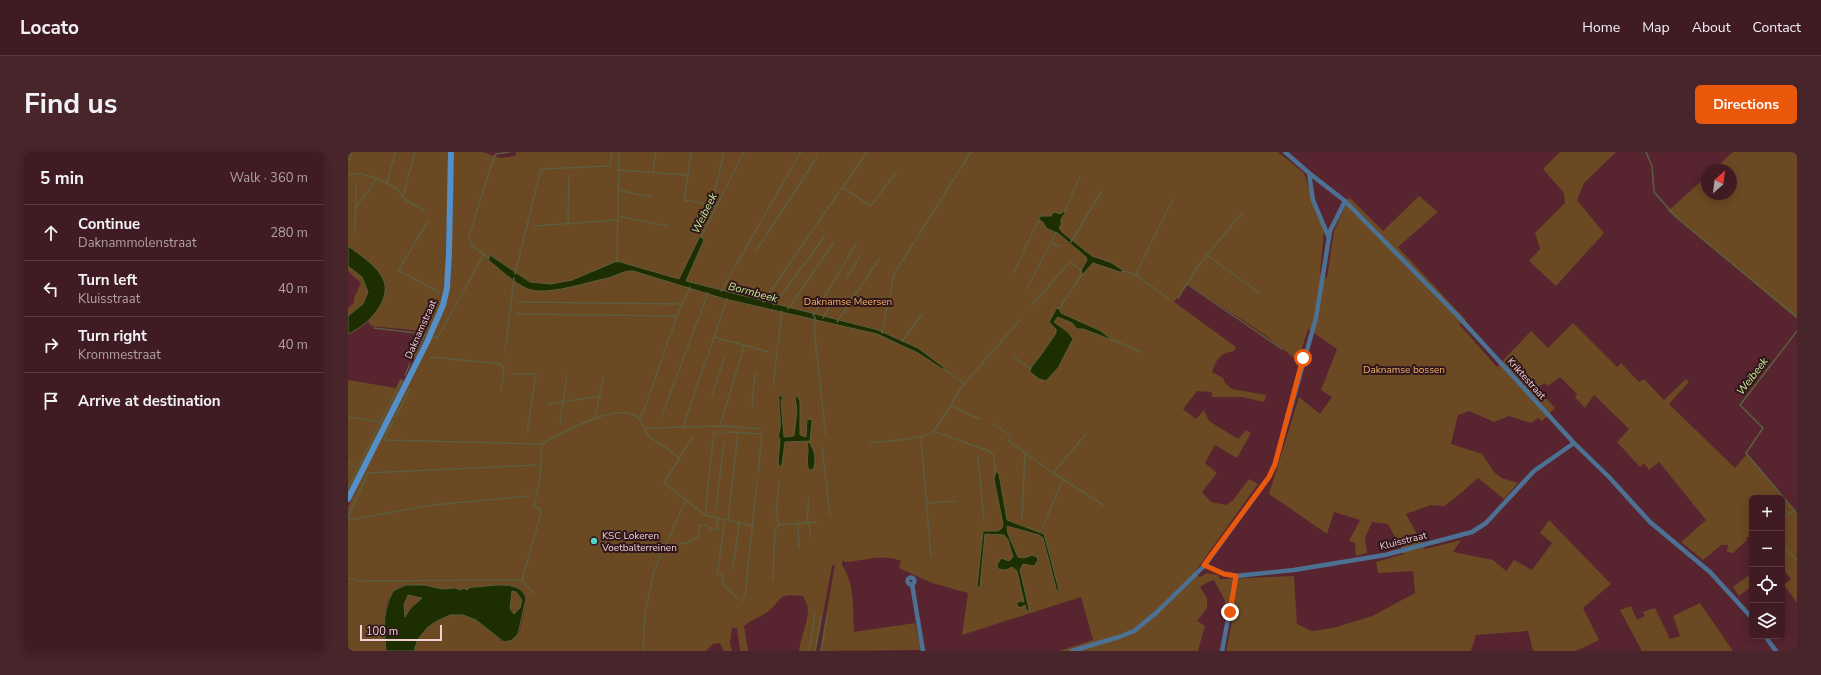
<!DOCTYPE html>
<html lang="en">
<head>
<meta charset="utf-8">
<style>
  :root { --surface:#411b23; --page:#48242b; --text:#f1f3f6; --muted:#aea1a6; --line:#5a3941; --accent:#ea580c }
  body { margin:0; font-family:"Nunito Sans",sans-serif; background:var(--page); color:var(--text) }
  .controls { position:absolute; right:12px; bottom:12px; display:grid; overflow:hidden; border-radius:6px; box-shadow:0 2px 10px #0003 }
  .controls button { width:36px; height:36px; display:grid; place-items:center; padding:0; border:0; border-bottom:1px solid var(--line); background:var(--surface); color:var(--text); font:20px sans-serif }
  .compass { position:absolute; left:1353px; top:12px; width:36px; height:36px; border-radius:50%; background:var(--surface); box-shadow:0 2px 10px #0003; rotate:28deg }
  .scale { position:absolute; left:12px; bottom:10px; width:82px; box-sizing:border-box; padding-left:4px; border:2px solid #f0ced3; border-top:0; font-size:11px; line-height:14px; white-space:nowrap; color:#f0ced3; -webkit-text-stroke:3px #2e161b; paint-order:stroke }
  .stop { position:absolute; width:12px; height:12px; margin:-9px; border:3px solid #ea580c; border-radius:50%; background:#fff }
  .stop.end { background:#ea580c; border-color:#fff; box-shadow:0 1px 4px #0008 }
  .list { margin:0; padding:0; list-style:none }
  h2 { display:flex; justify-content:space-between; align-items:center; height:52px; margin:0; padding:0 16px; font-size:17px }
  h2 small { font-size:13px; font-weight:400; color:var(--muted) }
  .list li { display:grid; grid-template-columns:26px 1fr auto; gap:12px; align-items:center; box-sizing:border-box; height:56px; padding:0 16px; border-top:1px solid var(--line) }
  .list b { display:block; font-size:15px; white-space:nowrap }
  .list p { margin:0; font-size:13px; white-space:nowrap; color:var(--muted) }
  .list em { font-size:13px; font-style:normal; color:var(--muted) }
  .icon { flex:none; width:22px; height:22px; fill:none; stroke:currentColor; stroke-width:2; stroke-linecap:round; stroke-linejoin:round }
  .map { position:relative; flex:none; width:1449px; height:499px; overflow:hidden; border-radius:6px }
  header { display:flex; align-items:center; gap:24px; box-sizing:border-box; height:56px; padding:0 20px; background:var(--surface); border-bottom:1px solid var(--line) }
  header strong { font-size:19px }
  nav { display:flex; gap:22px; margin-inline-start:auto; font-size:14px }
  .intro { display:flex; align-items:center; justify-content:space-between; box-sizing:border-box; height:96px; padding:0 24px }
  h1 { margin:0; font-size:28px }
  .button { padding:10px 18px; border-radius:6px; background:var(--accent); color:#fff; font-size:14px; font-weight:700 }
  main { display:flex; gap:24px; padding:0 24px }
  aside { flex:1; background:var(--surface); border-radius:6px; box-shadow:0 2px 10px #0003 }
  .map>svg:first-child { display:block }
  .green { fill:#6b4923; fill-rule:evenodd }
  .water { fill:#1d2e00; stroke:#5c5e3f; fill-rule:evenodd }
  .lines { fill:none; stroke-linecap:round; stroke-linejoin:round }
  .stream { stroke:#5c5e3f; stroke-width:1.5 }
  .street { stroke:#4c7193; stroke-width:4.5 }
  .secondary { stroke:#5490c7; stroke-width:6 }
  .route { stroke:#ea580c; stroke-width:5 }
  .poi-dot { fill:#56cec4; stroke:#2e161b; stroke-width:1.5 }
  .labels { text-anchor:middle; stroke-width:4; stroke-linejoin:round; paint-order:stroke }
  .park-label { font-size:10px; fill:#f7b366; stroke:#2e161b }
  .street-label { font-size:10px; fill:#f0ced3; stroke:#2e161b }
  .poi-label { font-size:10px; fill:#f0ced3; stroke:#2e161b; text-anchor:start }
  .water-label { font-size:11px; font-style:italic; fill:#c3ea90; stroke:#2e161b }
</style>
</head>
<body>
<header>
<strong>Locato</strong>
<nav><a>Home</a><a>Map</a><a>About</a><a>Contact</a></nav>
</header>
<div class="intro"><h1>Find us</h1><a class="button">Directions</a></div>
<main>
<aside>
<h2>5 min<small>Walk · 360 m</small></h2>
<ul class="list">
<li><svg class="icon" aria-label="ahead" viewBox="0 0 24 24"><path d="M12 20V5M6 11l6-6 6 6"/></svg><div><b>Continue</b><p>Daknammolenstraat</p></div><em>280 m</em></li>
<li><svg class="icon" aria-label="left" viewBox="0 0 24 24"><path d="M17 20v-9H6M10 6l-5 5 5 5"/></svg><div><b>Turn left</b><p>Kluisstraat</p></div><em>40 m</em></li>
<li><svg class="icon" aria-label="right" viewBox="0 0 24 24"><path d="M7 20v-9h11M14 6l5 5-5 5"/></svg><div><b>Turn right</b><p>Krommestraat</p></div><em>40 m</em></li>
<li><svg class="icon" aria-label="arrive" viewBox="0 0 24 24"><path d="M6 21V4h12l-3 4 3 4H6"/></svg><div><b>Arrive at destination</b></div></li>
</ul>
</aside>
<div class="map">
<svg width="1449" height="499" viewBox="0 0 1449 499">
  <rect width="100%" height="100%" fill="#57242f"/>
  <g class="green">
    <path d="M0 0H101L97 130 92 155 67 207 63 205 75 179 23 174 20 170 25 163 14 106 0 94Z"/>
    <path d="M106 0H135L152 6 167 4 168 0H930L956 21 976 79 972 121 979 126 986 79 1001 45 1035 79 1071 44 1090 60 1050 95 1118 168 1111 172 1149 215 1183 179 1200 196 1225 171 1269 215 1273 211 1291 230 1296 227 1316 248 1338 227 1341 230 1321 252 1387 316 1399 302 1449 361V451L1436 433 1443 427 1434 416V346H1404V383L1398 386 1399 388 1385 401 1379 400 1380 393H1373L1355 408 1333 390 1358 368 1311 310 1301 318 1296 311 1292 315 1269 290 1281 277 1246 243 1237 256 1227 245 1229 242 1212 225 1200 234 1196 231 1189 236 1207 256 1194 269 1190 266 1183 271 1161 264 1146 270 1121 259 1110 263 1103 292 1134 302 1146 320 1154 326 1170 331 1156 347 1130 326 1106 347 1096 354 1083 353 1058 362 1077 397 1113 388 1105 400 1145 408 1158 419 1166 408 1184 418 1204 391 1192 381 1201 368 1263 432 1235 456 1251 488 1228 499H1185L1180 479 1128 483 1123 499H878L885 465 875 463 877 449 866 428 860 430 852 435 859 446V456L849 469 857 474 850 499H711L745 488 733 445 614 483 620 441 584 431 551 416 553 409C533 401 517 409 497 410L495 408 494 413C507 431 505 458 506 480L567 471 573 498 472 499 487 412 484 414 468 499H451C453 485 459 472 460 459 460 453 457 448 455 444 426 441 436 448 418 461 410 466 403 468 396 474L400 499H392L389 476H384L382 491 384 499H376L372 491 365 492 358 499H66L70 487 80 475 88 469 102 463H115L128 468 136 473 153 489 159 490 168 485 172 479 178 449 161 433 123 435 118 438 115 437 112 438C106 437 100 438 95 437 82 435 71 432 58 433 31 437 36 480 38 499H0V355L102 135ZM840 132 917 183 950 209 960 177 989 197 973 238 984 245 972 262 951 245 921 342 979 382 986 360 1012 368 1001 389 1007 391 1008 404 1019 401 1017 386 1024 370 1040 372 1056 402 1028 410 1030 421 1065 419 1067 441 1024 464 985 476 964 479 949 472 946 424 872 427 870 423 859 421 852 425 846 421 910 332 901 327 885 348 878 353 863 350 854 340 869 321 857 311 867 293 889 306 903 281 898 278 890 287 861 269 856 258 848 267 835 257 849 239 864 240V245H894L916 250 918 243 884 237 877 231 875 226 864 220C868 208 872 201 886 199L888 195 826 150Z"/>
    <path d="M1212 0H1268L1236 31 1229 48 1256 81 1208 134 1181 109 1192 97 1187 81 1217 51 1216 41 1195 17Z"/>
    <path d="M1385 0H1449V167L1320 59 1359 24V42H1383V18H1365Z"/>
    <path d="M0 114 14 125 20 140 15 152 0 164V156L6 151V146L13 131 0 119Z"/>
    <path d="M52 227 56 229 0 343V228L48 236Z"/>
    <path d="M1404 421V434L1391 444 1385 435Z"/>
    <path d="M164 439 168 440 174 448 172 456 166 462 162 457Z"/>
    <path d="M60 443 74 446 62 456 57 465 56 453Z"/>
    <path d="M1352 451 1385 499H1294L1272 458 1283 454 1289 468 1297 464 1295 460 1307 456 1322 487 1332 484 1325 464Z"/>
  </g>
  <g class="water">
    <path d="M715 59H717L718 60 713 67V73L711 76 715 81 744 104 762 110 776 119 772 120 745 111 734 123 733 119 739 108 738 105 711 82 698 76 695 70 690 68 693 64H703L706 60 713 62Z"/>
    <path d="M352 84 356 88 338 129 530 178 570 196 598 217 596 218 570 201 529 182 377 147 285 119C276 118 266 125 256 127 236 131 199 144 180 137 167 132 151 116 140 108L142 103 182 130 203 132 224 128 269 109 331 127Z"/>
    <path d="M0 94C11 102 28 113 34 125 47 147 18 175 0 182V164L15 152 20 140 14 125 0 114Z"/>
    <path d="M711 156 713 161 753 179 764 188 735 177H729L724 171 710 165 706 170 720 180 725 187 710 216 698 229 691 227 682 220V217L693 203 708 181V177L701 170 708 157Z"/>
    <path d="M431 243 435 245 433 249 436 285 446 284 449 259 447 245 449 244 452 249V283L458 285 459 268 464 267V270L462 289 437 290 434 313 432 315 430 311 432 287 430 284C435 275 430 256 431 243Z"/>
    <path d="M461 290C467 299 468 305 466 316L463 318H461C457 308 462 301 459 291Z"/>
    <path d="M648 319 651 322 659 368 696 382 711 438 709 440 695 386 691 383 659 374 660 382 670 405 676 406 684 403 689 405 690 408 686 414 675 412 672 418 681 457 679 460 677 453 672 456 668 452 672 449 676 450 669 419 664 415 658 418 650 417 649 413 653 406 661 409 665 405 660 388 656 383 637 382 632 435H629L635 379H650L654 376 655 372 646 327Z"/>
    <path d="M58 433H77L94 437 107 436 112 438 116 436 118 438 123 435C138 436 171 425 178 446L170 482 164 488 156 490 128 468 115 463H102L89 469 80 475 70 487 66 499H38C36 474 34 463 45 439ZM164 439 168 440 174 448 172 456 166 462 162 457ZM60 443 74 446 62 457 57 465 56 453Z"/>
  </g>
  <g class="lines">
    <g class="stream">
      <path d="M1298 0 1304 14 1306 40 1328 65 1449 165"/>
      <path d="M0 10 4 0"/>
      <path d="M270 18 340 23 336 48 368 54"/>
      <path d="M305 20 308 0"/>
      <path d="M0 22H14L25 25 48 36 58 48 77 59"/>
      <path d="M340 23 343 0"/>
      <path d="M39 31 47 0"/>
      <path d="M494 35 523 54 548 20"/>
      <path d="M270 38 303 45"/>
      <path d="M55 44 67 0"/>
      <path d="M364 53 376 0"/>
      <path d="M7 56 22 37 28 26"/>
      <path d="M716 60 732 25"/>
      <path d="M270 64 319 74"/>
      <path d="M220 71 221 23"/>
      <path d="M186 74 269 68"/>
      <path d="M7 81 8 32"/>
      <path d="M353 85 396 0"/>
      <path d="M723 90 753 40"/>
      <path d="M703 91 712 94"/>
      <path d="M408 99 469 5"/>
      <path d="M860 104 913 142"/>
      <path d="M141 106 123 93 121 84 145 8 148 2 161 0"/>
      <path d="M269 110 271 0"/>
      <path d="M50 118 91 140"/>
      <path d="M50 119 80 69"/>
      <path d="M775 119 788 123 821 147"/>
      <path d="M167 122 193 17 262 14 264 0"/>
      <path d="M665 122 689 71 692 68"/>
      <path d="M788 122 825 47"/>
      <path d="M499 126 512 104"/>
      <path d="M839 132 934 197"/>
      <path d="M679 136 708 81"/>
      <path d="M373 139 453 0"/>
      <path d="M830 146 850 114 895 60"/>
      <path d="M169 150 334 152"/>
      <path d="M415 150 519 0"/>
      <path d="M426 153 477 84"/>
      <path d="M684 153 720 112 723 110 733 119 734 123"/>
      <path d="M440 157 486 90"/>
      <path d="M711 157 734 122"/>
      <path d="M168 162 329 164"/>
      <path d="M465 164 508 92"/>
      <path d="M467 165V187L478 285"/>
      <path d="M475 166 487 145"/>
      <path d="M489 170 531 107"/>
      <path d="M26 176 77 182"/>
      <path d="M534 181 546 122 623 0"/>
      <path d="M366 185 421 200"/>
      <path d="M84 186 90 185 136 102"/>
      <path d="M763 187 792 200"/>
      <path d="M554 189 575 161"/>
      <path d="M157 201 166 126"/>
      <path d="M664 204 683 217"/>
      <path d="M83 205 153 212 156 216 153 238"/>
      <path d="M65 206 77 182 79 183"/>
      <path d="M596 217 616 232 673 167"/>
      <path d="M166 222H188L179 281"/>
      <path d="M57 223 62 212"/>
      <path d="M425 234 434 159"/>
      <path d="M364 243 376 206"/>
      <path d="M200 252 252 244"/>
      <path d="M602 253 631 267"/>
      <path d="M404 254 407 221"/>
      <path d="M48 264 62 237"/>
      <path d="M0 265 33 270"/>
      <path d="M313 266 360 141"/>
      <path d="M247 267 255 226"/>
      <path d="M291 268 297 255 329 164 342 135"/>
      <path d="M45 269 36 288 194 292"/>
      <path d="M212 271 219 223"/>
      <path d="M646 272 663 284 661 289 705 321"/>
      <path d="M372 274 396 194"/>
      <path d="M335 275 379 147"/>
      <path d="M298 276 379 274 413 277"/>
      <path d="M585 279 641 299 645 303 648 320"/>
      <path d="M380 280 414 282 410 322"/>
      <path d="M390 280 380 368 405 374"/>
      <path d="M573 285 583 404"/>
      <path d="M522 291C536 289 575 288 585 279 598 265 605 247 616 232"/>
      <path d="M474 295 482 363"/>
      <path d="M630 305 636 368"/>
      <path d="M331 306 345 285"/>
      <path d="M0 310 9 317"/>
      <path d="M715 327 705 321 738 282"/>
      <path d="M0 336 54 228"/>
      <path d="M181 344 84 353 1 368 0 364 20 321 188 313"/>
      <path d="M579 351 607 349"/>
      <path d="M368 357 376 289"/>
      <path d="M357 363 366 280H376"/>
      <path d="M1434 365 1447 359 1398 301 1415 276 1392 253 1449 179"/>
      <path d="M674 367 677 301"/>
      <path d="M459 370 461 346"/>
      <path d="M461 370 462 384"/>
      <path d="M450 371 451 396"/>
      <path d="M431 373 428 361 431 331"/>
      <path d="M695 374 715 327 755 353"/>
      <path d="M329 392 339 391 350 385 352 373H358L364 378 370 377V373L368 371 372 367"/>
      <path d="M1434 394 1449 408"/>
      <path d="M385 417 391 371"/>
      <path d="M0 426 10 429 174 428"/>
      <path d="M425 428 427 377 431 373 469 370"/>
      <path d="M186 442 174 428 193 361 192 357 186 355 192 326 194 292C209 283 245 265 262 262 270 260 281 260 289 265 297 271 296 280 302 285 311 293 324 297 331 307L316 331 357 363 377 368 369 422 374 423 375 433 391 447"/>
      <path d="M394 450 397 443 409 330"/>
      <path d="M295 499 297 461 306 419 338 348"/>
      <path d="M461 499 467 462"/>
      <path d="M467 499 473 466"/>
      <path d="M473 499 479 465"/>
    </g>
    <g class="street">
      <path d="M937 0 961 21 997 49 1108 162 1226 291 1261 325 1302 370 1362 420 1404 466"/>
      <path d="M961 21 965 48 981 86"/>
      <path d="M857 413 876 422 888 424 946 418 1037 403 1124 380 1138 371 1186 319 1226 291"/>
      <circle cx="563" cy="429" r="3.5"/>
      <path d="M564 432 575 499"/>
      <path d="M1417 484 1428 499"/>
      <path d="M724 499 771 485 786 479 808 461 857 413 921 325 927 312 968 166 982 79 997 49"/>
      <path d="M874 499 888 424"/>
    </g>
    <path class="secondary" d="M0 347 79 190 95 153 99 136 101 99 103 0"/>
  </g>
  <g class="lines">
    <path class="route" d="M882 460 888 424 876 422 856 413 921 325 927 312 955 206"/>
  </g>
  <circle class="poi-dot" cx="246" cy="389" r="4"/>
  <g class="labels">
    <g class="park-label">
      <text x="500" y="153">Daknamse Meersen</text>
      <text x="1056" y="221">Daknamse bossen</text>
    </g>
    <g class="street-label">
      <text transform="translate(72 177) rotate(-66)" y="4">Daknamstraat</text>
      <text transform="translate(1179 226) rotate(48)" y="4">Kriktestraat</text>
      <text transform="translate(1055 388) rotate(-14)" y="4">Kluisstraat</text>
    </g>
    <g class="poi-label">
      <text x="254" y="387">KSC Lokeren<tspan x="254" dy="12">Voetbalterreinen</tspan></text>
    </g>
    <g class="water-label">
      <text transform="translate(356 61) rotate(-64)" y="4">Weibeek</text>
      <text transform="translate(405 140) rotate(15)" y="4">Bormbeek</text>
      <text transform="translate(1404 224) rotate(-53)" y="4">Weibeek</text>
    </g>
  </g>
</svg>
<div class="controls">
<button>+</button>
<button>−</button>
<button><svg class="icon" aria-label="locate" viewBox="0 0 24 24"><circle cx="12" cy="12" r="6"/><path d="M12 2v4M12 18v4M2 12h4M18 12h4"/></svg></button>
<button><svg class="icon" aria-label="layers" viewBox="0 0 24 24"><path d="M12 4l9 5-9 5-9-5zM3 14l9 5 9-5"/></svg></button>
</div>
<svg class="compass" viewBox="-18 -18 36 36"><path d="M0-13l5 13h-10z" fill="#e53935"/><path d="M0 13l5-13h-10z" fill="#aea1a6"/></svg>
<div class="scale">100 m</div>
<div class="stop" style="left:955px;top:206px"></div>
<div class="stop end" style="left:882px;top:460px"></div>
</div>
</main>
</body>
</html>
